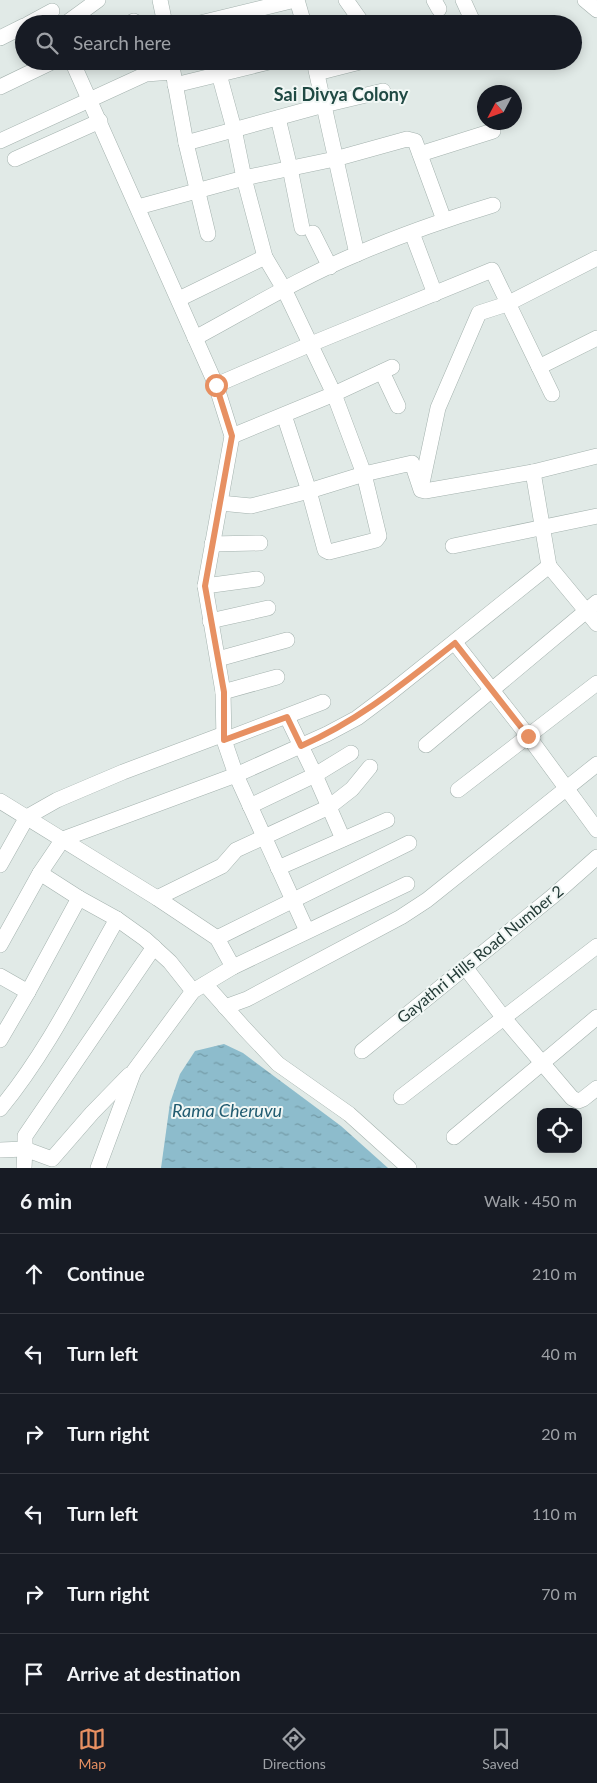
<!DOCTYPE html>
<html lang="en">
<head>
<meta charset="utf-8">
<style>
  :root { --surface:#171b24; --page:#20242c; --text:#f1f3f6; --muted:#9ea1a6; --line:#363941; --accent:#e79062 }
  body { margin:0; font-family:Lato,sans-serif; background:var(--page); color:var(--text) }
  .controls { position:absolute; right:15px; bottom:15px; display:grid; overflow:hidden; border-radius:10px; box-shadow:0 2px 12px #0003 }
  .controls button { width:45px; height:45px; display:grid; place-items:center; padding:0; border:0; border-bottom:1px solid var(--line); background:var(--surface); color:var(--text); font:25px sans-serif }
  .compass { position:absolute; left:477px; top:85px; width:45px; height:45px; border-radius:50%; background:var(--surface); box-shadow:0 2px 12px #0003; rotate:229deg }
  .stop { position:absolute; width:15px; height:15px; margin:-11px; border:4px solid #e79062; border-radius:50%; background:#fff }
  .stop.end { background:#e79062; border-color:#fff; box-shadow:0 1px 5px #0008 }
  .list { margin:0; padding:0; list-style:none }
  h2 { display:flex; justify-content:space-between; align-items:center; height:65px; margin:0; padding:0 20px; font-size:21px }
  h2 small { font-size:16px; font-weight:400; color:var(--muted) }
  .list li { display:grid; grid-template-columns:32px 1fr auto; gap:15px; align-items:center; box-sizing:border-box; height:80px; padding:0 20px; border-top:1px solid var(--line) }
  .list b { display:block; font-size:19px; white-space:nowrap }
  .list em { font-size:16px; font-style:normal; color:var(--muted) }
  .icon { flex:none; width:28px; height:28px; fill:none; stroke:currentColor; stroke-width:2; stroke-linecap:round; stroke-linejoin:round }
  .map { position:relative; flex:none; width:597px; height:1168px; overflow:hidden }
  .search { position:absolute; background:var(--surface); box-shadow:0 2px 12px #0003; left:15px; right:15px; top:15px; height:55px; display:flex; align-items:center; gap:12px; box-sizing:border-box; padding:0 18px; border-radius:28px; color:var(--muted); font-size:19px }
  .sheet { height:545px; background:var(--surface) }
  nav { display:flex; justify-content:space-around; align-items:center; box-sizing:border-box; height:70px; border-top:1px solid var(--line); background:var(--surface); font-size:14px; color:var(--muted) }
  nav a { display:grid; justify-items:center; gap:2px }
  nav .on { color:var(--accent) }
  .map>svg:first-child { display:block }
  .water { fill:url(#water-ripples) }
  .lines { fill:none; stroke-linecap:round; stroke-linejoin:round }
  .minor-casing { stroke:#a4b2ae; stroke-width:16 }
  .minor { stroke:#fff; stroke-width:15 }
  .route { stroke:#e79062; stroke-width:6 }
  .labels { text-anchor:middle; stroke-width:4; stroke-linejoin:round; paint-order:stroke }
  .street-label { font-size:16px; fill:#233a36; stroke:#f1f7f5 }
  .neighbourhood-label { font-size:18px; font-weight:bold; fill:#204a44; stroke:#f1f7f5 }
  .water-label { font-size:18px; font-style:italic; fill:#215c71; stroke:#f1f7f5 }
</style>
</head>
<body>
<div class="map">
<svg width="597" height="1168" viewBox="0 0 597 1168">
  <defs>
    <pattern id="water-ripples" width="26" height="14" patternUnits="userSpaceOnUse" patternTransform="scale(1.25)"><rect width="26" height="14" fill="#8dbccc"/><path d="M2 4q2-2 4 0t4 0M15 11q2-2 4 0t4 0" fill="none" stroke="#739aa6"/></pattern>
  </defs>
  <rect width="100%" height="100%" fill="#e1eae7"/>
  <path class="water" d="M224 1044 243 1053 341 1126 388 1168H161L170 1103 180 1074 195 1051Z"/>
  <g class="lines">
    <g class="minor-casing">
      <g id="minor">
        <path d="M160 0 165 24"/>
        <path d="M297 0 304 24"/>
        <path d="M346 0 363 24"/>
        <path d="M434 0 439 9"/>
        <path d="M463 0 474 24"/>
        <path d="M585 0 597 10"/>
        <path d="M28 24 52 11"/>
        <path d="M65 24 98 0"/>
        <path d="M128 24 134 21"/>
        <path d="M196 24 295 0"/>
        <path d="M0 38 24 26"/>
        <path d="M72 61 216 385 232 436 205 586 223 692 224 740 236 775 307 931"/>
        <path d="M171 61 186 143 208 234"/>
        <path d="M314 61 357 254"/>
        <path d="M317 73 364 61"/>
        <path d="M219 74 234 129 244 178 265 257 284 289 334 394 364 474 379 536 376 540 329 552 325 550 309 491 284 415"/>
        <path d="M175 85 273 61"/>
        <path d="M0 87 54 61"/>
        <path d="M278 118 290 168 302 228"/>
        <path d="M0 141 146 74 172 72"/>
        <path d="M186 143 324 105 383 91"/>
        <path d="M420 154 493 131"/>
        <path d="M15 159 100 121"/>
        <path d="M138 207 244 178 335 159 407 139 415 141 444 220"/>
        <path d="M313 233 330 267"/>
        <path d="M412 233 435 294"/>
        <path d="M179 299 265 257"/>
        <path d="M195 338C249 309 301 277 357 254 401 235 447 219 493 205"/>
        <path d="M539 367 597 338"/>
        <path d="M382 372 398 406"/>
        <path d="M216 385 311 344 492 270 552 394"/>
        <path d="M232 436 334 394 392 367"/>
        <path d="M533 472 549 566"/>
        <path d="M421 488 438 408 479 313 507 304 597 258"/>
        <path d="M220 503 251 506 309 491 364 474 412 463 421 490 425 491 533 472 597 456"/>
        <path d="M212 544 260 543"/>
        <path d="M453 546 597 516"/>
        <path d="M205 586 257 579"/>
        <path d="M210 621 268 608"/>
        <path d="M455 643 528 736 597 830"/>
        <path d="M218 659 287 640"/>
        <path d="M223 692 277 677"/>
        <path d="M287 717 315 775 343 839"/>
        <path d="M224 740 323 702"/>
        <path d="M426 745 597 602"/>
        <path d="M458 790 597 683"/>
        <path d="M0 801 157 898 217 938 233 967"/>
        <path d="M250 806 315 775 351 753"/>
        <path d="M0 865 27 817 57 800 123 772 224 734"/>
        <path d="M278 868 387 820"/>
        <path d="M40 873 79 898 117 919 145 939 170 962 193 991"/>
        <path d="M157 898 222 866 236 850 329 807 352 789 370 767"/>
        <path d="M217 938 409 843"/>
        <path d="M0 945 40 873 63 839 236 775 327 734 357 718 389 694 549 566 597 624"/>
        <path d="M465 967 503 1017 572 1098 578 1101 583 1099 597 1088"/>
        <path d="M0 976 28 992"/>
        <path d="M205 984 244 1028 278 1064 349 1114 409 1168"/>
        <path d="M225 1007 247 999 401 917 427 900 597 764"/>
        <path d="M0 1040 28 992 79 898"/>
        <path d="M362 1051 553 896 597 857"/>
        <path d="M401 1097 597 946"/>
        <path d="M0 1109C47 1052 80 984 117 919"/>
        <path d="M454 1137 597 1017"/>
        <path d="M0 1150 25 1149V1136L154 947"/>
        <path d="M24 1168 25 1149 52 1159 92 1113 129 1075"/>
        <path d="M98 1168 134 1071 193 991 233 967 407 884"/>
      </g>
    </g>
    <use href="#minor" class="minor"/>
  </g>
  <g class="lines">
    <path class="route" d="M216 385 232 436 205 586 224 692V740L287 717 301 746C360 720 405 682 455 643L528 736"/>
  </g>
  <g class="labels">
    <g class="street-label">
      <text transform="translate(480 954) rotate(-39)" y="6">Gayathri Hills Road Number 2</text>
    </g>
    <g class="neighbourhood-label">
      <text x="341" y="101">Sai Divya Colony</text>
    </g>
    <g class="water-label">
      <text x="227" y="1117">Rama Cheruvu</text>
    </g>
  </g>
</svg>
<div class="controls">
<button><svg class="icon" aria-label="locate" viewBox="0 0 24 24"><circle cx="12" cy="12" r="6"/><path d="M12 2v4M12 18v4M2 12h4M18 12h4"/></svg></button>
</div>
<svg class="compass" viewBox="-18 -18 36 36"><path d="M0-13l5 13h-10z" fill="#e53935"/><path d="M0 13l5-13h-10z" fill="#9ea1a6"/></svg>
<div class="stop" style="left:216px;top:385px"></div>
<div class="stop end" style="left:528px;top:736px"></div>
<div class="search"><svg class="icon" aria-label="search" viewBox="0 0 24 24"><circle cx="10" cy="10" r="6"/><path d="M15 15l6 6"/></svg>Search here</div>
</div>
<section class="sheet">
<h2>6 min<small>Walk · 450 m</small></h2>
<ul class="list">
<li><svg class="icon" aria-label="ahead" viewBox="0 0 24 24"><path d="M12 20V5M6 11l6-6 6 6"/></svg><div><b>Continue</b></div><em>210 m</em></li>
<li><svg class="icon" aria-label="left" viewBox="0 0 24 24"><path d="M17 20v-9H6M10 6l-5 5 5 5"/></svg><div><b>Turn left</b></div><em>40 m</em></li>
<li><svg class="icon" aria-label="right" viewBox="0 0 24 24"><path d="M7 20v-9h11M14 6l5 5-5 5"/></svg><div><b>Turn right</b></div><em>20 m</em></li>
<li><svg class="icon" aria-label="left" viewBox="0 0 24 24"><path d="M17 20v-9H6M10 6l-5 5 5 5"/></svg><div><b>Turn left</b></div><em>110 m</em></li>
<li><svg class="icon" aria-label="right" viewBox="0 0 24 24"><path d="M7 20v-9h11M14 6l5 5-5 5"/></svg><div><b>Turn right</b></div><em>70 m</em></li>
<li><svg class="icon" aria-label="arrive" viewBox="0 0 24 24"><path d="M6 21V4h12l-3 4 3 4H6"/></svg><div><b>Arrive at destination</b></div></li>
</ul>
</section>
<nav>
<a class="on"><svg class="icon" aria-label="map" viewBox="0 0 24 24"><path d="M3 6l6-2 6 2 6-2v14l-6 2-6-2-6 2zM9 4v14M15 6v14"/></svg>Map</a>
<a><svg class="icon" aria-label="directions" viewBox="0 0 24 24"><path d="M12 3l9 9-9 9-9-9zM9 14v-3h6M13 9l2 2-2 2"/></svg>Directions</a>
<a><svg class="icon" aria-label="saved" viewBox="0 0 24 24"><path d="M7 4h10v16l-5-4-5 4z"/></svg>Saved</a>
</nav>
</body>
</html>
